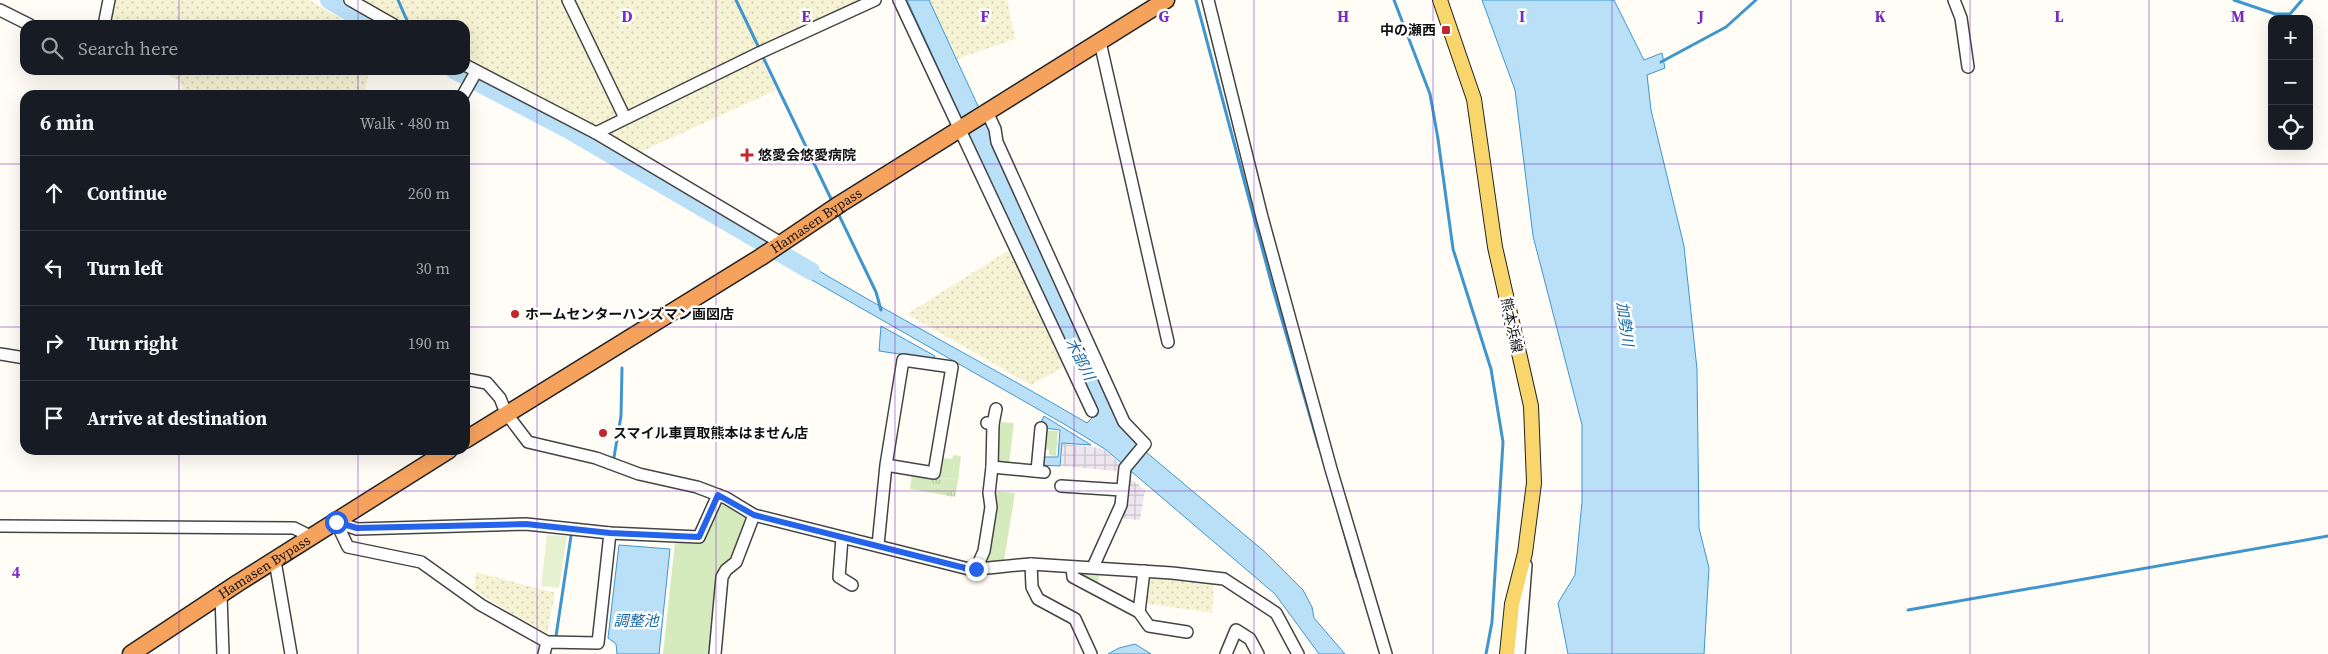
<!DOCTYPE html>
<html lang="en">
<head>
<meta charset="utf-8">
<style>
  :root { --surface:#171b24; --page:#242831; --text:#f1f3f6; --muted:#9ea1a6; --line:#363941 }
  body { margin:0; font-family:"Source Serif 4","Noto Sans JP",serif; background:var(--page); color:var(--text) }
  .controls { position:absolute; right:15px; top:15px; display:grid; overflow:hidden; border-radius:10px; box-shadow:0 5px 20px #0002 }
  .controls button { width:45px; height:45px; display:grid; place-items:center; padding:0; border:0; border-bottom:1px solid var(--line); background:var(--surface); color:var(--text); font:25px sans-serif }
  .stop { position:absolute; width:15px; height:15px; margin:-11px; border:4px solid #2563eb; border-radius:50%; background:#fff }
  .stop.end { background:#2563eb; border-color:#fff; box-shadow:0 1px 5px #0008 }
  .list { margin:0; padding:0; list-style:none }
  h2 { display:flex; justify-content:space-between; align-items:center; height:65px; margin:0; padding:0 20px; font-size:21px }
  h2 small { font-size:16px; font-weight:400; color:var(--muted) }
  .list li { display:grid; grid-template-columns:32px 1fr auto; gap:15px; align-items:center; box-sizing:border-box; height:75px; padding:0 20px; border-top:1px solid var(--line) }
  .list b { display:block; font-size:19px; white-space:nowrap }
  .list em { font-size:16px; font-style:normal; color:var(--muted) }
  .icon { flex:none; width:28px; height:28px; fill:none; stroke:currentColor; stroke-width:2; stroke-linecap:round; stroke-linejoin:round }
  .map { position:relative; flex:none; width:2328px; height:654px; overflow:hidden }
  .search { position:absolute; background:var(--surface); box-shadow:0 5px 20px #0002; left:20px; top:20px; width:450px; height:55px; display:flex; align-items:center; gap:12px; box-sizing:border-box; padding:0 18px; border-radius:15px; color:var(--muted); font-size:19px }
  .panel { position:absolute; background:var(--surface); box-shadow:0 5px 20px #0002; left:20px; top:90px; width:450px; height:365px; border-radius:15px }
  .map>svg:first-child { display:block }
  .industrial { fill:url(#industrial-grid) }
  .farmland { fill:url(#farmland-dots) }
  .grass { fill:url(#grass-tufts) }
  .park { fill:#d5ebbd }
  .pitch { fill:#e6f2cf }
  .water { fill:#b9e0f7; stroke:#3f96cf }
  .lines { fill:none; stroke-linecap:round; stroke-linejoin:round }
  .stream { stroke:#3f96cf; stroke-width:3 }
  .river { stroke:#b9e0f7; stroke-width:18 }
  .minor-casing { stroke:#444; stroke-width:14 }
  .major-casing { stroke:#222; stroke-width:16 }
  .highway-casing { stroke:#222; stroke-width:19 }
  .minor { stroke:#fff; stroke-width:11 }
  .major { stroke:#f9d66b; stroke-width:14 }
  .highway { stroke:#f5a25d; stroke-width:16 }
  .route { stroke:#2563eb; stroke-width:6 }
  .grid { fill:none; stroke:#7b2cbf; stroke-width:1; stroke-opacity:0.55 }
  .poi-dot { fill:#c4262e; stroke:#fff; stroke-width:2 }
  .labels { text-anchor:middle; stroke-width:5; stroke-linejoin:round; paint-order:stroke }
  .poi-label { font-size:14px; font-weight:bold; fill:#111; stroke:#fff; text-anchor:start }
  .street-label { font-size:14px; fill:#111; stroke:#fff }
  .water-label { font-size:15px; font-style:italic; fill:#1768a6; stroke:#fff }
  .grid-label { font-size:16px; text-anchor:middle; font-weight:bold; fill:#7b2cbf; stroke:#fff; stroke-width:5; stroke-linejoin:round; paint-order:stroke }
</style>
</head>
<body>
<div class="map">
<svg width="2328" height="654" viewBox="0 0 2328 654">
  <defs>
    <pattern id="industrial-grid" width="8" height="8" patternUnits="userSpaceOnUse" patternTransform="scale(1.25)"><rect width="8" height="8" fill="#eee6ef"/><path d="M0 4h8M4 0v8" fill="none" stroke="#cbc4cc"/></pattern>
    <pattern id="farmland-dots" width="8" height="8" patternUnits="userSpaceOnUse" patternTransform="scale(1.25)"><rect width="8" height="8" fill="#f6f3d4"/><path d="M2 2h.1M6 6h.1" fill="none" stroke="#d2cfb5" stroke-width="1.8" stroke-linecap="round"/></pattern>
    <pattern id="grass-tufts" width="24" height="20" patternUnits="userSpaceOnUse" patternTransform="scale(1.25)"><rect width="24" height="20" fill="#d5ebbd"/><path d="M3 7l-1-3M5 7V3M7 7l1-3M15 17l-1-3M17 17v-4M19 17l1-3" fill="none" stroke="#b6c8a1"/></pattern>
  </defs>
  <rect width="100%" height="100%" fill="#fffdf5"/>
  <g class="industrial">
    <path d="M1063 444 1102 448 1121 464 1117 471 1061 466Z"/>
    <path d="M1127 476 1145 490 1140 520 1119 518Z"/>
  </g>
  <g class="farmland">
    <path d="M108 0H309L352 25H103Z"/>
    <path d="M359 0H876L760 55 776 90 634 155 465 60V25H403Z"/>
    <path d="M928 0H1007L1015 39 957 59Z"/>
    <path d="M159 70H369L364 95H183L181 82Z"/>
    <path d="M1012 248 1065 366 1031 385 907 314Z"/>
    <path d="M476 572 555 593 547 633 499 606 474 589Z"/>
    <path d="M1147 575 1214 583 1212 613 1144 603Z"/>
  </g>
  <path class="grass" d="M912 474 958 480 955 497 910 489Z"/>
  <g class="park">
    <path d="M1000 422 1014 423 1009 464 997 463Z"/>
    <path d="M1043 430 1058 431 1056 456 1049 455V450L1044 449Z"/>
    <path d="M953 455 961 456 958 480 937 477 941 458 952 459Z"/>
    <path d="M993 491 1015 493 1004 561 985 564Z"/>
    <path d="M720 501 746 516 732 555 718 572 710 654H663L675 542H702Z"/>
    <path d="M1076 572 1099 574 1098 587Z"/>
  </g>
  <path class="pitch" d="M547 535 567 536 559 588 541 586Z"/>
  <g class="water">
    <path d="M907 0H929L1124 422 1146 452 1265 552 1303 590 1312 607 1314 618 1345 654H1319L1275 594 1105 449 1064 424 784 264 794 256C890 314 990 366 1087 423L1097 413Z"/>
    <path d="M1482 0H1614L1644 60 1662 53 1665 68 1647 75 1651 110 1684 246 1697 369 1699 528 1709 568 1704 654H1568L1558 603 1575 575 1582 502V425L1533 236 1515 90Z"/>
    <path d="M881 326 935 356 933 359 879 351Z"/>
    <path d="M1044 416 1091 445 1062 443 1060 466 1040 465 1041 457H1058L1060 430 1045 428 1041 423Z"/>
    <path d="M619 545 670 549 659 654H617L616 644 608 638Z"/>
    <path d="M1135 644 1151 654H1108L1119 648Z"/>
  </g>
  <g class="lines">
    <g class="stream">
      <path d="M398 0 409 25"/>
      <path d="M736 0 760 50"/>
      <path d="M1196 0 1273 289 1319 447"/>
      <path d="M1394 0 1430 94 1438 139 1453 249 1491 369 1503 442 1492 622 1486 654"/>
      <path d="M2234 0 2275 14H2290L2302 0"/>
      <path d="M762 55 833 203"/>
      <path d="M1661 62 1726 27 1756 0"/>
      <path d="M837 211 876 292 881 310"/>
      <path d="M614 457 621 416 622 368"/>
      <path d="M1340 518 1357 577"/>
      <path d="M1908 610 2328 536"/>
      <path d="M556 636 571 536"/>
    </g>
    <g class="river">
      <path d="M329 0 371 25"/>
      <path d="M454 70 567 129 811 271"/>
    </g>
    <g class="minor-casing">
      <g id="minor">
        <path d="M350 0 394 25"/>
        <path d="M568 0 625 118"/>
        <path d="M899 0 1092 411"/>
        <path d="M1208 0 1262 217 1331 469 1386 654"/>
        <path d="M1954 0 1961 18 1968 67"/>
        <path d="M0 10 30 25"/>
        <path d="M104 25 109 0"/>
        <path d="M1100 42 1168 342"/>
        <path d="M465 65 596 133 781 243"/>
        <path d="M463 95 476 72"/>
        <path d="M988 114 995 129 997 142 1124 422 1145 444 1125 468 1121 505 1093 567"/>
        <path d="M596 133 759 53 875 0"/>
        <path d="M0 354 25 358"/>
        <path d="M465 379 487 383 500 398 506 413 528 442 596 458 639 474 697 487 726 498 754 515 969 569C990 569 1010 565 1031 564L1172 573 1224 579 1276 613 1298 654"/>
        <path d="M993 424 996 409"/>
        <path d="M992 467 1044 472"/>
        <path d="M1037 471 1041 428"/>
        <path d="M1061 486 1122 490"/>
        <path d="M0 526 294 528 312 537"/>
        <path d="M842 538 839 577 852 585"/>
        <path d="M878 545 886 465 903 360 952 367 934 473 886 465"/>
        <path d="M275 561 291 654"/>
        <path d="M1031 564 1032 587 1038 599 1075 619 1091 654"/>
        <path d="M1072 568 1073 577 1139 612 1144 571"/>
        <path d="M976 569 984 551 991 507 989 493 992 467 993 424 987 423"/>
        <path d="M221 595 223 654"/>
        <path d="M1139 612 1149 626 1187 632"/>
        <path d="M547 642 481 605 421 562 348 547 336 522 357 529 526 524 610 533 699 537 718 495"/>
        <path d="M544 654 547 642 598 643 610 533"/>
        <path d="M715 654 722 577 726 570 736 562 754 515"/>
        <path d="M1226 654 1236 630 1250 639 1258 654"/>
        <path d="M1519 654 1526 565"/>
      </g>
    </g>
    <g class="major-casing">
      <path id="major" d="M1440 0 1474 99 1495 247 1531 406 1534 483 1525 553 1512 604 1507 654"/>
    </g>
    <g class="highway-casing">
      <g id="highway">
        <path id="s1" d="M465 440 761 257 840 204 1166 0"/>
        <path id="s2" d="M131 654 238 583 449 450"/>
      </g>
    </g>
    <use href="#minor" class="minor"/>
    <use href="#major" class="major"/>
    <use href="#highway" class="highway"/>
  </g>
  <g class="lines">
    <path class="route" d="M336 522 357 528 526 524 610 533 699 537 718 495 754 515 969 569H976"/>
  </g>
  <path class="grid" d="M179 0V25M358 0V25M537 0V654M716 0V654M895 0V654M1074 0V654M1254 0V654M1433 0V654M1612 0V654M1791 0V654M1970 0V654M2149 0V654M179 70V95M358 70V95M0 164H25M465 164H2328M0 327H25M465 327H2328M179 450V654M358 450V654M0 491H2328"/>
  <g class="poi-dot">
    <rect x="1441" y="25" width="10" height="10" rx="2.5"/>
    <path d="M744.5 147.5h5v5h5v5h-5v5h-5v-5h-5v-5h5z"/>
    <circle cx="515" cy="314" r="5"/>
    <circle cx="603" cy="433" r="5"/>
  </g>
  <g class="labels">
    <g class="poi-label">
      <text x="1436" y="35" text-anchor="end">中の瀬西</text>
      <text x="758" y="160">悠愛会悠愛病院</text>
      <text x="525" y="319">ホームセンターハンズマン画図店</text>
      <text x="613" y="438">スマイル車買取熊本はません店</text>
    </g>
    <g class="street-label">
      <text dy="5" stroke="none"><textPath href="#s1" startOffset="414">Hamasen Bypass</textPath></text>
      <text transform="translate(1512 325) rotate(78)" y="5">熊本浜線</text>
      <text dy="5" stroke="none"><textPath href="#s2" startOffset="159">Hamasen Bypass</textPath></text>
    </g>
    <g class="water-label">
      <text transform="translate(1625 324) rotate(82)" y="5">加勢川</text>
      <text transform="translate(1080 359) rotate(63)" y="5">木部川</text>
      <text x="636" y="626">調整池</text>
    </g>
  </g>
  <g class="grid-label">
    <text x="627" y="22">D</text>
    <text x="806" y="22">E</text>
    <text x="985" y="22">F</text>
    <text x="1164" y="22">G</text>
    <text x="1343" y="22">H</text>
    <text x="1522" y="22">I</text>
    <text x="1701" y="22">J</text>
    <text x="1880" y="22">K</text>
    <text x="2059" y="22">L</text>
    <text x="2238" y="22">M</text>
    <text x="16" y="578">4</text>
  </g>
</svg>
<div class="controls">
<button>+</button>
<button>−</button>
<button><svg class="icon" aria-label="locate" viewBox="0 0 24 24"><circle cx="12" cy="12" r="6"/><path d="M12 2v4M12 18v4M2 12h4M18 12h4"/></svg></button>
</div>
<div class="stop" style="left:336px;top:522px"></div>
<div class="stop end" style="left:976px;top:569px"></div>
<div class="search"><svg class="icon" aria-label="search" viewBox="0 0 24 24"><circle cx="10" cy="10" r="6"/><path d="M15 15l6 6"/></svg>Search here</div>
<section class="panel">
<h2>6 min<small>Walk · 480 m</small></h2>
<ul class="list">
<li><svg class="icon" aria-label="ahead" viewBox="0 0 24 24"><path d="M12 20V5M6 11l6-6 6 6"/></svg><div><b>Continue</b></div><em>260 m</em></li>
<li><svg class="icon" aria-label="left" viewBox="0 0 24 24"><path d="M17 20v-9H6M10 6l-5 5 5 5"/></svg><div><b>Turn left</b></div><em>30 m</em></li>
<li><svg class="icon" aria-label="right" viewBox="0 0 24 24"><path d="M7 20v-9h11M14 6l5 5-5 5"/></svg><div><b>Turn right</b></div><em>190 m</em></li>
<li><svg class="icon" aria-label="arrive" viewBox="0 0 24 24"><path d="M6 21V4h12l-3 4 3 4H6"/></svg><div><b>Arrive at destination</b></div></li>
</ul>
</section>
</div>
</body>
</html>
